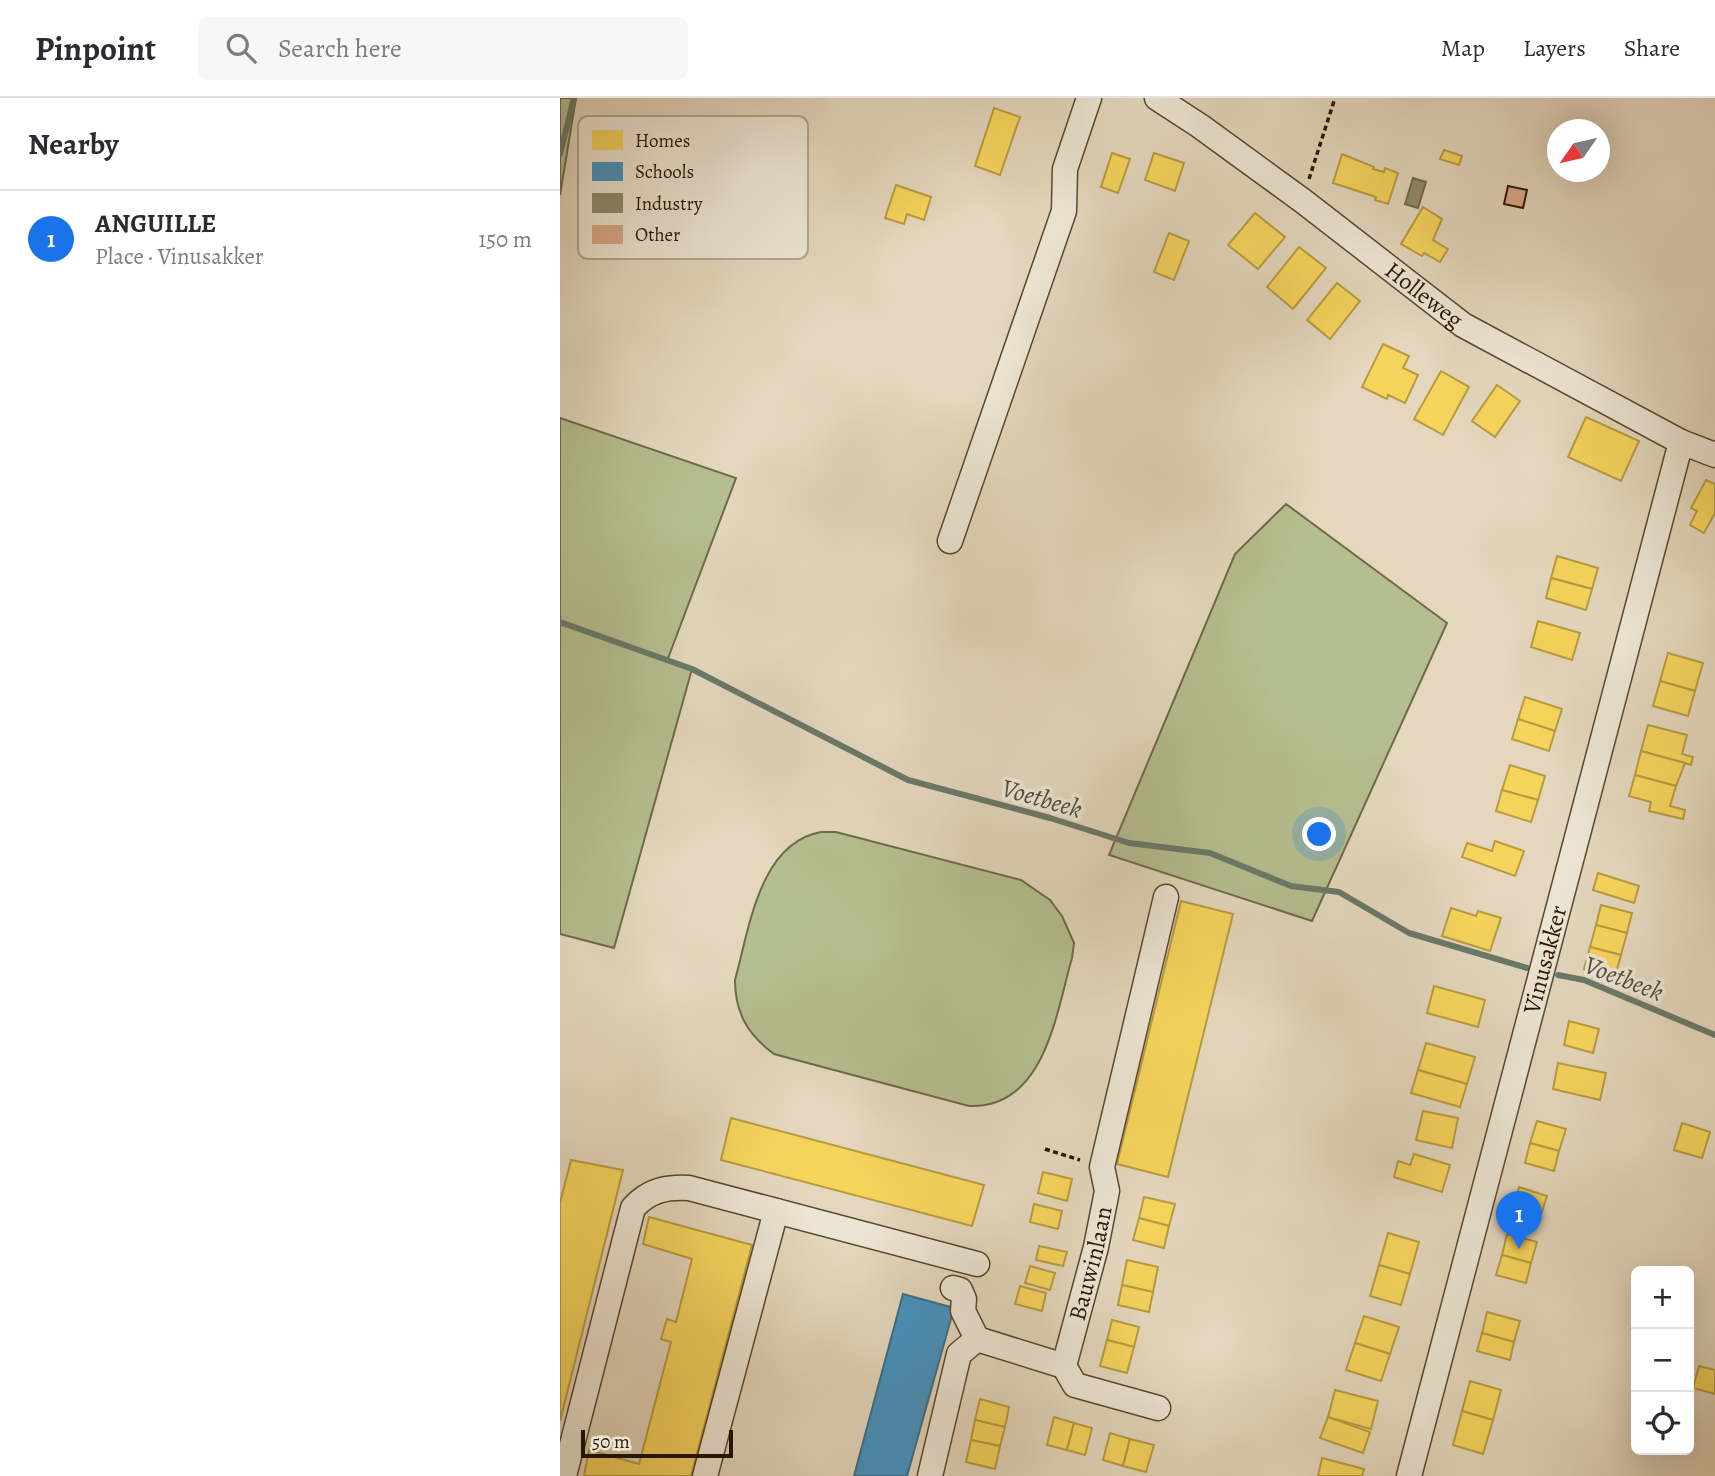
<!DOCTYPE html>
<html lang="en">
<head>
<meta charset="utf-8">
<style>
  :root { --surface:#fff; --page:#f7f7f7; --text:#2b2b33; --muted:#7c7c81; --line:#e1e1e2; --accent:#1a73e8 }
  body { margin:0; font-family:Alegreya,serif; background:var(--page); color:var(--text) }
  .controls { position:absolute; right:21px; bottom:21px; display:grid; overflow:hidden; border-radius:10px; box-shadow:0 7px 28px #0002 }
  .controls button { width:63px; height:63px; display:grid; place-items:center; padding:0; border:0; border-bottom:2px solid var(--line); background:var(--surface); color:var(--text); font:35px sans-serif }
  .compass { position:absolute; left:987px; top:21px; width:63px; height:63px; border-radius:50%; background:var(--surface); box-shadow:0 7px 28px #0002; rotate:236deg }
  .scale { position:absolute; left:21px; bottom:18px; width:152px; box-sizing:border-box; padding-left:7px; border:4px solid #291700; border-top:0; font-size:19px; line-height:24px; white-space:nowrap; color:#291700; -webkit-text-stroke:5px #ede5d4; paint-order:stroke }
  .you { position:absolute; left:760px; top:737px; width:24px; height:24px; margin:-18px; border:5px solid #fff; border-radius:50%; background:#1a73e8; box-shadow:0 0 0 10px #1a73e833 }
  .badge { display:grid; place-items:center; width:46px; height:46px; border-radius:50%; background:var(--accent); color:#fff; font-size:23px; font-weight:700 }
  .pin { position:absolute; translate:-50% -58px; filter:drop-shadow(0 2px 4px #0008) }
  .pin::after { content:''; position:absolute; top:37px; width:24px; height:21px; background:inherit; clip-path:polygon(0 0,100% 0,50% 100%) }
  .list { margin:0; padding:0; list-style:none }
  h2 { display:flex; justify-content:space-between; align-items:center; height:91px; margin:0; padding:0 28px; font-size:30px }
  h2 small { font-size:23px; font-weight:400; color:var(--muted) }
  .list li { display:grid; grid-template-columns:46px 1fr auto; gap:21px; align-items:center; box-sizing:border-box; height:98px; padding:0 28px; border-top:2px solid var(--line) }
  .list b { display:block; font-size:26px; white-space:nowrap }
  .list p { margin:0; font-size:23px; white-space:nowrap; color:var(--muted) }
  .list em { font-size:23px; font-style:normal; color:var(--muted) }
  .icon { flex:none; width:38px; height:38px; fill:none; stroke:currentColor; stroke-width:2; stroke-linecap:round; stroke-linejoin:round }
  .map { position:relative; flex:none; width:1155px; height:1378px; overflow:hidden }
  header { display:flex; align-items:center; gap:42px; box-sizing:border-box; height:98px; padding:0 35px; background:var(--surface); border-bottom:2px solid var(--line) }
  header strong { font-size:33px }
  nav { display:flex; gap:38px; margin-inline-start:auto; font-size:24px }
  .search { width:490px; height:63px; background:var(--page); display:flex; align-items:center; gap:18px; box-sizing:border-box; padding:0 24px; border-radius:10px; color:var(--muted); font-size:26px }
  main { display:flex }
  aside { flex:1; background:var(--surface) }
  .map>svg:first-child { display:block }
  .green { fill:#b5be90; stroke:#6f6a48; stroke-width:2 }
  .homes { fill:#f6d55c; stroke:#b89c40; stroke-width:2 }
  .schools { fill:#4393c3; stroke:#3b6e88; stroke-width:2 }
  .industry { fill:#8c8c6e; stroke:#6e694d; stroke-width:2 }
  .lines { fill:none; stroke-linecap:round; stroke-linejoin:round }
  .stream { stroke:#6a7969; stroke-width:6 }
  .building { fill:#d8a98a; stroke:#291700; stroke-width:2 }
  .minor-casing { stroke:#58472f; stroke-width:27 }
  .path { stroke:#291700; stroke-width:3.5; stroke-dasharray:5 3.5; stroke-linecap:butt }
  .minor { stroke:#ede5d4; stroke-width:24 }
  .labels { text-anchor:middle; stroke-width:7; stroke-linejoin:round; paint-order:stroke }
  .street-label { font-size:24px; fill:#291700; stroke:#ede5d4 }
  .water-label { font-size:26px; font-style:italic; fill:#4f503d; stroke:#ede5d4 }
  .key { fill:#ede5d4; stroke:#b2a794; stroke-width:2 }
  .key-label { font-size:19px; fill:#291700 }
</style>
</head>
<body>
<header>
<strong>Pinpoint</strong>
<div class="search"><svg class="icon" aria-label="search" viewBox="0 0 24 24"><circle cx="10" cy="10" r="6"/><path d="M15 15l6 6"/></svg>Search here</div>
<nav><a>Map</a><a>Layers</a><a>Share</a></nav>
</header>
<main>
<aside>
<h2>Nearby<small></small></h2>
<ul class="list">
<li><span class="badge">1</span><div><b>ANGUILLE</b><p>Place · Vinusakker</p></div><em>150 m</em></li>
</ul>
</aside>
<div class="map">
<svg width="1155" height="1378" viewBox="0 0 1155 1378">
  <rect width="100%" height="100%" fill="#e4d7bd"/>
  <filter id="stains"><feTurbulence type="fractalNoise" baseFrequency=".00286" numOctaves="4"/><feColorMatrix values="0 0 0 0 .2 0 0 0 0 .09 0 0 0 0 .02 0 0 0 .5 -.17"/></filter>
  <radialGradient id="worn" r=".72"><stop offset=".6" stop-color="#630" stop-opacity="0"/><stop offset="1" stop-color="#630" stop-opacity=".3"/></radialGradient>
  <g class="green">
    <path d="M0 0H16L0 97Z"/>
    <path d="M0 320 176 380 107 563 132 571 54 850 0 836Z"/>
    <path d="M726 406 887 525 752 823 549 757 675 456Z"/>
    <path d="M261 734H276L461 782 490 802 502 818 514 845 512 860C496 915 485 1011 409 1008L214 956C188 937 175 915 175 882 189 832 199 745 261 734Z"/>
  </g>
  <g class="homes">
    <path d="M434 10 460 19 440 77 415 68Z"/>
    <path d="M884 52 902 58 899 67 880 61Z"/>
    <path d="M552 55 570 61 558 95 541 89Z"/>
    <path d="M594 55 624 65 615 93 585 82Z"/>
    <path d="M782 56 814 69 813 71 824 74 825 70 838 75 828 106 815 102 816 99 773 85Z"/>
    <path d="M336 87 371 99 364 122 347 116 344 126 325 120Z"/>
    <path d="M863 109 882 121 873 142 888 151 880 164 864 155 862 158 841 146Z"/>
    <path d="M695 115 725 139 698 171 668 147Z"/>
    <path d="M609 135 629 143 614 182 594 174Z"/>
    <path d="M739 149 766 170 733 211 707 189Z"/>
    <path d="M777 185 800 203 770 241 747 222Z"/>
    <path d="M823 246 849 258 843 270 858 277 845 305 828 297 827 301 802 289Z"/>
    <path d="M881 273 909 289 883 337 854 321Z"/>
    <path d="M937 287 960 303 935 339 912 323Z"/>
    <path d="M1026 319 1079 343 1061 383 1008 359Z"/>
    <path d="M1146 382 1155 386V415L1144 435 1130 427 1137 413 1131 410Z"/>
    <path d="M997 458 1038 470 1032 491 991 480Z"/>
    <path d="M991 480 1032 491 1026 512 986 500Z"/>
    <path d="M978 523 1020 535 1012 562 971 549Z"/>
    <path d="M1108 555 1143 565 1135 593 1100 583Z"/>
    <path d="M1100 583 1135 593 1128 618 1093 608Z"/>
    <path d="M965 599 1002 611 995 633 958 621Z"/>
    <path d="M958 621 995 633 989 653 952 641Z"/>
    <path d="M1088 627 1127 637 1122 656 1133 659 1131 667 1081 653Z"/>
    <path d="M1081 653 1125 665 1116 688 1075 677Z"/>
    <path d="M950 667 985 678 978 702 942 692Z"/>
    <path d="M1075 677 1116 688 1110 708 1125 712 1123 721 1089 713 1091 704 1069 698Z"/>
    <path d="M942 692 978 702 971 724 936 713Z"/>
    <path d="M935 743 964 753 955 778 902 759 907 745 932 753Z"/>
    <path d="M1038 775 1079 788 1074 805 1033 792Z"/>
    <path d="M621 803 673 816 608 1079 557 1066Z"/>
    <path d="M1041 807 1072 815 1067 835 1036 827Z"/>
    <path d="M891 810 916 818 918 813 941 820 930 853 882 838Z"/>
    <path d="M1036 827 1067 835 1061 857 1030 849Z"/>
    <path d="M1030 849 1061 857 1055 879 1024 871Z"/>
    <path d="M874 888 925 902 918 929 867 915Z"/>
    <path d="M1009 923 1039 931 1033 955 1004 947Z"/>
    <path d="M866 945 915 959 907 986 858 972Z"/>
    <path d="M998 965 1046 975 1040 1002 993 991Z"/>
    <path d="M858 972 907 986 900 1009 851 995Z"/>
    <path d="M863 1013 898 1020 892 1050 856 1042Z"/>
    <path d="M171 1020 424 1087 412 1128 161 1062Z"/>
    <path d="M977 1023 1006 1031 999 1053 970 1045Z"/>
    <path d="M1122 1025 1150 1034 1142 1060 1114 1052Z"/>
    <path d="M970 1045 999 1053 994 1073 965 1065Z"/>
    <path d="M854 1056 890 1067 882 1094 834 1079 838 1063 850 1067Z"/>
    <path d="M11 1062 63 1072 0 1323V1105Z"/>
    <path d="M483 1074 512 1081 507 1103 478 1095Z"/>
    <path d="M959 1089 987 1098 979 1123 952 1114Z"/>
    <path d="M584 1099 615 1106 609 1128 579 1120Z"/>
    <path d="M474 1106 502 1113 498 1131 470 1124Z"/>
    <path d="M89 1119 192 1147 131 1378H24L29 1352 79 1366 111 1244 101 1241 107 1221 116 1224 132 1161 83 1146Z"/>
    <path d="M579 1120 609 1128 604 1150 573 1142Z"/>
    <path d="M828 1135 859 1144 850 1176 819 1167Z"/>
    <path d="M947 1136 977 1144 971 1165 942 1157Z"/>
    <path d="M479 1148 507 1154 503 1168 476 1162Z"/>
    <path d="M942 1157 971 1165 966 1185 936 1177Z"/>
    <path d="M567 1162 598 1169 593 1194 562 1187Z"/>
    <path d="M819 1167 850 1176 841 1207 810 1198Z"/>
    <path d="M470 1168 495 1175 490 1192 465 1185Z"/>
    <path d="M562 1187 593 1194 589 1214 558 1207Z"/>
    <path d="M460 1188 486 1195 482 1213 455 1206Z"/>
    <path d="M927 1214 960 1223 954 1244 922 1235Z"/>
    <path d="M804 1218 839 1229 830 1256 795 1245Z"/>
    <path d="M552 1222 579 1229 574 1249 547 1242Z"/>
    <path d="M922 1235 954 1244 950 1262 917 1253Z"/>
    <path d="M547 1242 574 1249 567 1275 540 1268Z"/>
    <path d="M795 1245 830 1256 821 1283 786 1272Z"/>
    <path d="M1139 1268 1155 1272V1296L1133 1290Z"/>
    <path d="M910 1283 941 1292 933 1322 902 1313Z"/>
    <path d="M775 1292 818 1303 811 1331 768 1319Z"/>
    <path d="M420 1301 449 1309 445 1329 415 1322Z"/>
    <path d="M902 1313 933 1322 923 1356 893 1347Z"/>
    <path d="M494 1319 514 1325 507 1352 487 1347Z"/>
    <path d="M768 1319 810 1334 803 1355 760 1340Z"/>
    <path d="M415 1322 445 1329 440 1348 411 1342Z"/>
    <path d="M514 1325 532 1330 525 1357 507 1352Z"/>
    <path d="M550 1335 570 1341 563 1368 543 1362Z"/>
    <path d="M570 1341 594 1347 586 1374 563 1368Z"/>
    <path d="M411 1342 440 1348 435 1371 406 1364Z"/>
    <path d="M762 1360 804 1371 802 1378H758Z"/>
  </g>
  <path class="schools" d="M343 1196 394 1210 347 1378H294Z"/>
  <path class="industry" d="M853 80 866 84 858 110 845 106Z"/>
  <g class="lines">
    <g class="stream">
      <path d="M0 56 14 0"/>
      <path d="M0 524 132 571 348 682 490 720 569 745 650 755 731 788 779 794 849 835 967 870"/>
      <path d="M998 877 1024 882 1155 937"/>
    </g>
  </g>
  <path class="building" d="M948 88 967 92 963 110 944 106Z"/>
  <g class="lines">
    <g class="minor-casing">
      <g id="minor">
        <path id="s1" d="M597 0 640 28 743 103 903 227 1121 344 1155 357"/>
        <path d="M390 443 504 113 505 71 529 0"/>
        <path d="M393 1190 400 1192 404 1201 403 1213 417 1241"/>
        <path d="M504 1268 515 1287 598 1310"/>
        <path d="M4 1378 73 1110C89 1092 106 1089 129 1090L417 1166"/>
        <path d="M145 1378 216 1113"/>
        <path id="s2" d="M370 1378 399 1256 417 1241 504 1268 536 1149 547 1093 542 1069 606 799"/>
        <path id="s3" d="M849 1378 1121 344"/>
      </g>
    </g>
    <g class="path">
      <path d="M749 81 775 0"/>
      <path d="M485 1051 520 1062"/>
    </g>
    <use href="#minor" class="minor"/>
  </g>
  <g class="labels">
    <g class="street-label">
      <text dy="8" stroke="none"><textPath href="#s1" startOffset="332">Holleweg</textPath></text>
      <text dy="8" stroke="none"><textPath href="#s3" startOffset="534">Vinusakker</textPath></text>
      <text dy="8" stroke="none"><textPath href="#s2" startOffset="346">Bauwinlaan</textPath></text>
    </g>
    <g class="water-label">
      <text transform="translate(482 700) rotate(16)" y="9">Voetbeek</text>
      <text transform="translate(1064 880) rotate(21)" y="9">Voetbeek</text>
    </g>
  </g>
  <rect x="18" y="18" width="230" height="143" rx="10" class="key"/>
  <rect x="32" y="32" width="31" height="20" fill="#f6d55c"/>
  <rect x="32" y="64" width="31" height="19" fill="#4393c3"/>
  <rect x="32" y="95" width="31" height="20" fill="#8c8c6e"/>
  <rect x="32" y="127" width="31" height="19" fill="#d8a98a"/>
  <g class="key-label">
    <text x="75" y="49">Homes</text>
    <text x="75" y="80">Schools</text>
    <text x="75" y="112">Industry</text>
    <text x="75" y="143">Other</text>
  </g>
  <rect width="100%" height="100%" filter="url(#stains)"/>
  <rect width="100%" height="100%" fill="url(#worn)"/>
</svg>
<div class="controls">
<button>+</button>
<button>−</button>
<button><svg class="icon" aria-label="locate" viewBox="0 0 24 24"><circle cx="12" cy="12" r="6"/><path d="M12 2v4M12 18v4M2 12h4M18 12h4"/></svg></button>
</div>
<svg class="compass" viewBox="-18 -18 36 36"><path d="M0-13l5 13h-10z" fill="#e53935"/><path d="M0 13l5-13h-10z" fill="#7c7c81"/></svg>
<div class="scale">50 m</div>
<div class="you"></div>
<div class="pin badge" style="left:959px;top:1151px">1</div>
</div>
</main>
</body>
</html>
